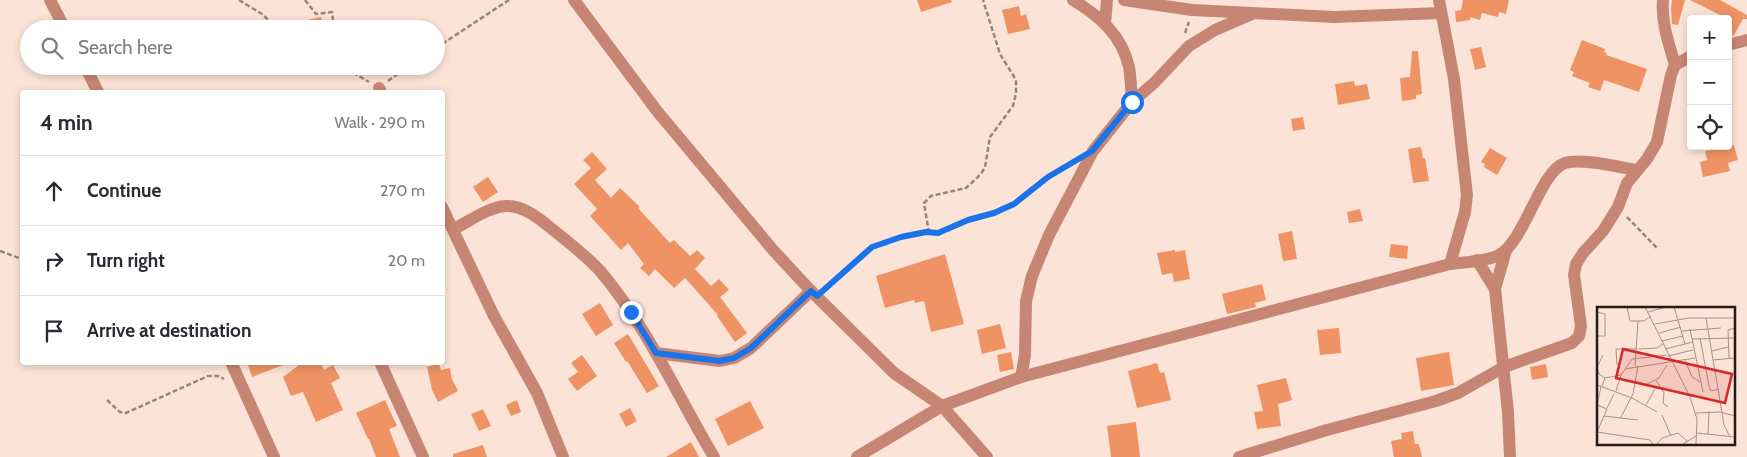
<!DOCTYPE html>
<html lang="en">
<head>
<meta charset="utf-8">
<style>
  :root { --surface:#fff; --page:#f2f2f3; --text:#2b2b33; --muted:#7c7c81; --line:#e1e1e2 }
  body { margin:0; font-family:Cabin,sans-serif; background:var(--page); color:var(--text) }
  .controls { position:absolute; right:15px; top:15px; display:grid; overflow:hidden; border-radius:5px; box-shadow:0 2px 8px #0003 }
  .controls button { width:45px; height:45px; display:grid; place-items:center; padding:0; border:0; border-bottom:1px solid var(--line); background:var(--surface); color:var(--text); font:25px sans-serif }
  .stop { position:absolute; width:15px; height:15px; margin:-11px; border:4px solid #1a73e8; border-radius:50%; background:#fff }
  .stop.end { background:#1a73e8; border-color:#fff; box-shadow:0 1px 5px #0008 }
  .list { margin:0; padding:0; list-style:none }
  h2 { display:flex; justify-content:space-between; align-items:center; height:65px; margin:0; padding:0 20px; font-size:21px }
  h2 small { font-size:16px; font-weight:400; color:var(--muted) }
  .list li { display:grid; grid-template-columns:32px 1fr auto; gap:15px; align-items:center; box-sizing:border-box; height:70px; padding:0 20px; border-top:1px solid var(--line) }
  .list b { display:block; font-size:19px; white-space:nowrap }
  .list em { font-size:16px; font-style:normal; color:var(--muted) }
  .icon { flex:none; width:28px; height:28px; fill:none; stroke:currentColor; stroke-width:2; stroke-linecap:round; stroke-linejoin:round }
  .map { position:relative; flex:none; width:1747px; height:457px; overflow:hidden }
  .search { position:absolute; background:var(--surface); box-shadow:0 2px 8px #0003; left:20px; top:20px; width:425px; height:55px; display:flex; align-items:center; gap:12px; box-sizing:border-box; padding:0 18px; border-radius:28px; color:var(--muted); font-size:19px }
  .panel { position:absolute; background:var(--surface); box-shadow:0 2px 8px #0003; left:20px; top:90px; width:425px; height:275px; border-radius:5px }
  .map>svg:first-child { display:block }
  .building { fill:#f09364 }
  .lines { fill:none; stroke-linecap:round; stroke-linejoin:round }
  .path { stroke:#98867d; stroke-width:2.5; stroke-dasharray:5 2.5; stroke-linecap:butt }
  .minor { stroke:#c78674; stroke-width:12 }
  .route { stroke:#1a73e8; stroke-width:6 }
  .inset-road { fill:none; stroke:#a6938a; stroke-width:1 }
  .view { fill:#d62828; fill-opacity:0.15; stroke:#d62828; stroke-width:2.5 }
  .inset-edge { fill:none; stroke:#261b16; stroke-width:2.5 }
</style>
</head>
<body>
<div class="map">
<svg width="1747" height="457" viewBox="0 0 1747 457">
  <rect width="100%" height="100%" fill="#fbe3d7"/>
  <g class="building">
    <path d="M917 0H951L952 2 921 12Z"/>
    <path d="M1463 0H1509L1506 14 1499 12 1498 17 1482 13 1480 20 1470 17V20L1456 22 1455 11 1461 10Z"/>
    <path d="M1672 0H1685L1678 25 1672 24 1671 8Z"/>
    <path d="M1690 0H1720L1747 15V19H1743L1734 35 1728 37V19Z"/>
    <path d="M1019 6 1021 16 1026 14 1030 29 1008 34 1002 10Z"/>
    <path d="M321 17 324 29H290L289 24Z"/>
    <path d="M1582 40 1605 49 1604 52 1607 53 1606 55 1647 69 1639 92 1604 80 1600 91 1588 87 1590 83 1572 76 1574 72 1570 70Z"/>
    <path d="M1481 47 1486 67 1475 70 1470 49Z"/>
    <path d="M1412 51H1418L1422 94 1416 95V99L1402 101 1400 78 1410 77Z"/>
    <path d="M1354 81 1355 86 1367 84 1370 99 1338 105 1335 84Z"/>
    <path d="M1303 117 1305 129 1293 131 1291 119Z"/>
    <path d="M1734 145 1738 160 1728 163 1730 171 1703 177 1700 162 1707 160 1705 151Z"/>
    <path d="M1421 147 1423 158H1425L1429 181 1413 183 1408 149Z"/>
    <path d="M1490 148 1507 158 1497 175 1484 167 1485 164 1481 162Z"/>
    <path d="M592 152 607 169 595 180 611 198 620 188 640 207 638 208 670 243 674 240 690 256 697 250 705 258 695 269 711 286 719 279 729 290 720 297 747 333 735 342 717 316 718 315 685 278 674 288 655 269 649 276 640 268 644 264 628 243 621 250 590 216 597 209 574 184 591 168 583 160Z"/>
    <path d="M488 177 498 192 483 202 473 187Z"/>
    <path d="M1360 209 1363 221 1349 223 1347 212Z"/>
    <path d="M1292 231 1297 259 1283 261 1278 234Z"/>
    <path d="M1391 244 1408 246 1407 259 1389 257Z"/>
    <path d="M1175 250V252L1185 250 1190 279 1174 282 1172 273 1162 275 1157 253Z"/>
    <path d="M945 254 964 324 931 332 924 301 915 303 914 300 885 308 876 276Z"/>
    <path d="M1262 284 1266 300 1255 303 1256 307 1227 314 1222 294Z"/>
    <path d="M600 303 613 325 596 336 582 314Z"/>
    <path d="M1000 324 1006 348 982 354 977 330Z"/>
    <path d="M1339 328 1341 353 1320 355 1317 330Z"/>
    <path d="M628 334 659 386 647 393 627 361 626 362 614 343Z"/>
    <path d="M1011 352 1014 369 1000 372 997 355Z"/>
    <path d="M1449 352 1454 385 1421 391 1416 358Z"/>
    <path d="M582 355 597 376 577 391 568 379 578 372 571 363Z"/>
    <path d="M247 362H288V363L252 377Z"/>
    <path d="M303 362H320L324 370 333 365 340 378 331 383 343 410 316 422 303 392 291 396 283 377Z"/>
    <path d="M1157 363 1160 373 1164 372 1171 400 1137 408 1128 371Z"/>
    <path d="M439 364 441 370 450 368 452 379 458 391 438 402 432 390 427 367Z"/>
    <path d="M1546 364 1548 377 1532 380 1530 367Z"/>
    <path d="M1286 378 1292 400 1278 404 1281 426 1257 429 1254 412 1263 411 1257 385Z"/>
    <path d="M385 400 397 426 389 429 400 457H376L369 439H368L356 413Z"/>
    <path d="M517 400 521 412 511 416 506 405Z"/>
    <path d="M750 401 764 428 728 446 715 419Z"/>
    <path d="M630 408 637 421 626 427 619 414Z"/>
    <path d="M483 409 491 426 479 431 471 414Z"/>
    <path d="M1136 422 1140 457H1111L1107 426Z"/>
    <path d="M1413 431 1415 444H1419L1422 457H1394L1391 441 1402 439 1401 433Z"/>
    <path d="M691 442 699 457H666Z"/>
    <path d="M483 445 487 457H453V454Z"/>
  </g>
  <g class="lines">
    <g class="path">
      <path d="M239 0 262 14 278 29"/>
      <path d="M305 0 316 14 332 12 334 29"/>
      <path d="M1185 33 1189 22"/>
      <path d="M436 48 509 0"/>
      <path d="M349 66 357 75 369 82"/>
      <path d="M388 81 409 66"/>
      <path d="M1627 217 1657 248"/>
      <path d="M929 233 924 203 931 196 966 188 981 174 985 167 990 137 1013 106 1016 93V80L1000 54 983 0"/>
      <path d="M0 251 22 259"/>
      <path d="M825 289 872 247 901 237 926 233H938L968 220 994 213 1014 204 1048 177 1071 164"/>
      <path d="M107 400 120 412 126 413 208 376H218L224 379"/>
    </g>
    <g class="minor">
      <path d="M50 0 65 29"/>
      <path d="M574 0 657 111 773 250 811 291 894 373 942 406 987 457"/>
      <path d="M1073 0C1099 16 1122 35 1129 67 1131 78 1131 90 1132 102"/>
      <path d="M1124 0 1192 10 1334 17 1441 13"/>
      <path d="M1439 0 1454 79 1467 195 1465 212 1450 264"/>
      <path d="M1663 0C1661 22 1669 44 1675 65"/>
      <path d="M1105 24 1107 0"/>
      <path d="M1728 45 1747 40"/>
      <path d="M85 66 98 92"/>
      <path d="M379 88 381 92"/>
      <path d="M442 207 494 316 537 393 563 457"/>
      <path d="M454 229C470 221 488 207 506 206 523 205 540 219 552 229 567 241 589 258 601 272 648 328 677 395 714 457"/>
      <path d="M1506 250 1495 289 1508 412 1510 457"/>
      <path d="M1477 260 1495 289"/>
      <path d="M656 353 720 361 734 358 751 348 811 291"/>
      <path d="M231 362 274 457"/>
      <path d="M380 362 423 457"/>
      <path d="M1021 377 1025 355 1026 301 1032 276 1049 235 1093 151 1132 102 1154 83 1189 46 1215 30 1252 14"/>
      <path d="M857 457 942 406 1021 377 1450 264C1465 262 1485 262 1499 255 1525 241 1540 171 1565 163 1582 158 1619 167 1637 170"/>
      <path d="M1239 457 1327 430 1436 401 1458 393 1504 367 1572 343 1579 336 1581 326 1574 275 1576 264 1583 253 1603 231 1618 207 1627 183 1647 159 1657 142 1671 75 1675 65 1691 56"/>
    </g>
  </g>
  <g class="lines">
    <path class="route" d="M631 312 656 353 720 361 734 358 751 348 811 291 817 296 872 247 901 237 926 232 938 233 968 220 994 213 1014 204 1048 177 1092 151 1132 102"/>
  </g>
  <g transform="translate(1597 307)">
    <rect width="138" height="138" fill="#fbe3d7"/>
    <path class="inset-road" d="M30 0 33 14H47L54 9M48 0 93 90 100 112 99 137M77 0 88 37M0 5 8 7V29H0M51 5 69 0M109 11 127 118 133 130M58 17 92 11H138M93 22 106 85M85 24 124 21M62 26 84 20M103 31 112 79 114 84 122 82M95 32 138 31M65 34 86 29M42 42 60 41 66 37M68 42 96 35M115 44 131 40M6 48 0 60 2 67 8 71M71 49 96 43M132 51 131 23 138 21M88 53 95 70 103 75M116 53 138 51M20 58 19 42H41M38 59 41 14M28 62 98 51M59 73 67 86 66 96 71 100M39 75 59 80M50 77 62 71 70 58M0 78 35 91 60 105M5 79 8 71 24 68 35 52 70 48M19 84 24 68M0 98 10 102 0 125M0 98 4 80M49 98 59 80M10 101 17 87M99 106 123 105 138 109M65 108 74 129M7 109 41 113M23 112 36 87 41 59M0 125 53 133 56 137M99 126 138 130M111 127 112 104M60 137 65 131 81 126 90 134M86 137 99 129"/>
    <path class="view" d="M26 42 135 67 128 96 19 71Z"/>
    <rect width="138" height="138" class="inset-edge"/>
  </g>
</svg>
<div class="controls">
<button>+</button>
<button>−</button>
<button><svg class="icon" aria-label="locate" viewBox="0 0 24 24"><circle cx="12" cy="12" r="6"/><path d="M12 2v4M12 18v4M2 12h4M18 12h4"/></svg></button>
</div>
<div class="stop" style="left:1132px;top:102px"></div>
<div class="stop end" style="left:631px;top:312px"></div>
<div class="search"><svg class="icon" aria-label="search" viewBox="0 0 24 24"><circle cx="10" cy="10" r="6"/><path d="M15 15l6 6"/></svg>Search here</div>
<section class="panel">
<h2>4 min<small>Walk · 290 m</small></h2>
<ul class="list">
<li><svg class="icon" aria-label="ahead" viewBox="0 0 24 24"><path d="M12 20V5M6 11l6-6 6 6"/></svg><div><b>Continue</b></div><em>270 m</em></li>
<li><svg class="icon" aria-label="right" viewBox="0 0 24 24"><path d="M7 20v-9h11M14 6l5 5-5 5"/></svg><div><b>Turn right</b></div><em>20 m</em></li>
<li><svg class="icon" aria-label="arrive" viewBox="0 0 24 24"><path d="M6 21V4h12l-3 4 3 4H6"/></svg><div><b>Arrive at destination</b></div></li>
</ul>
</section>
</div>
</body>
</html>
